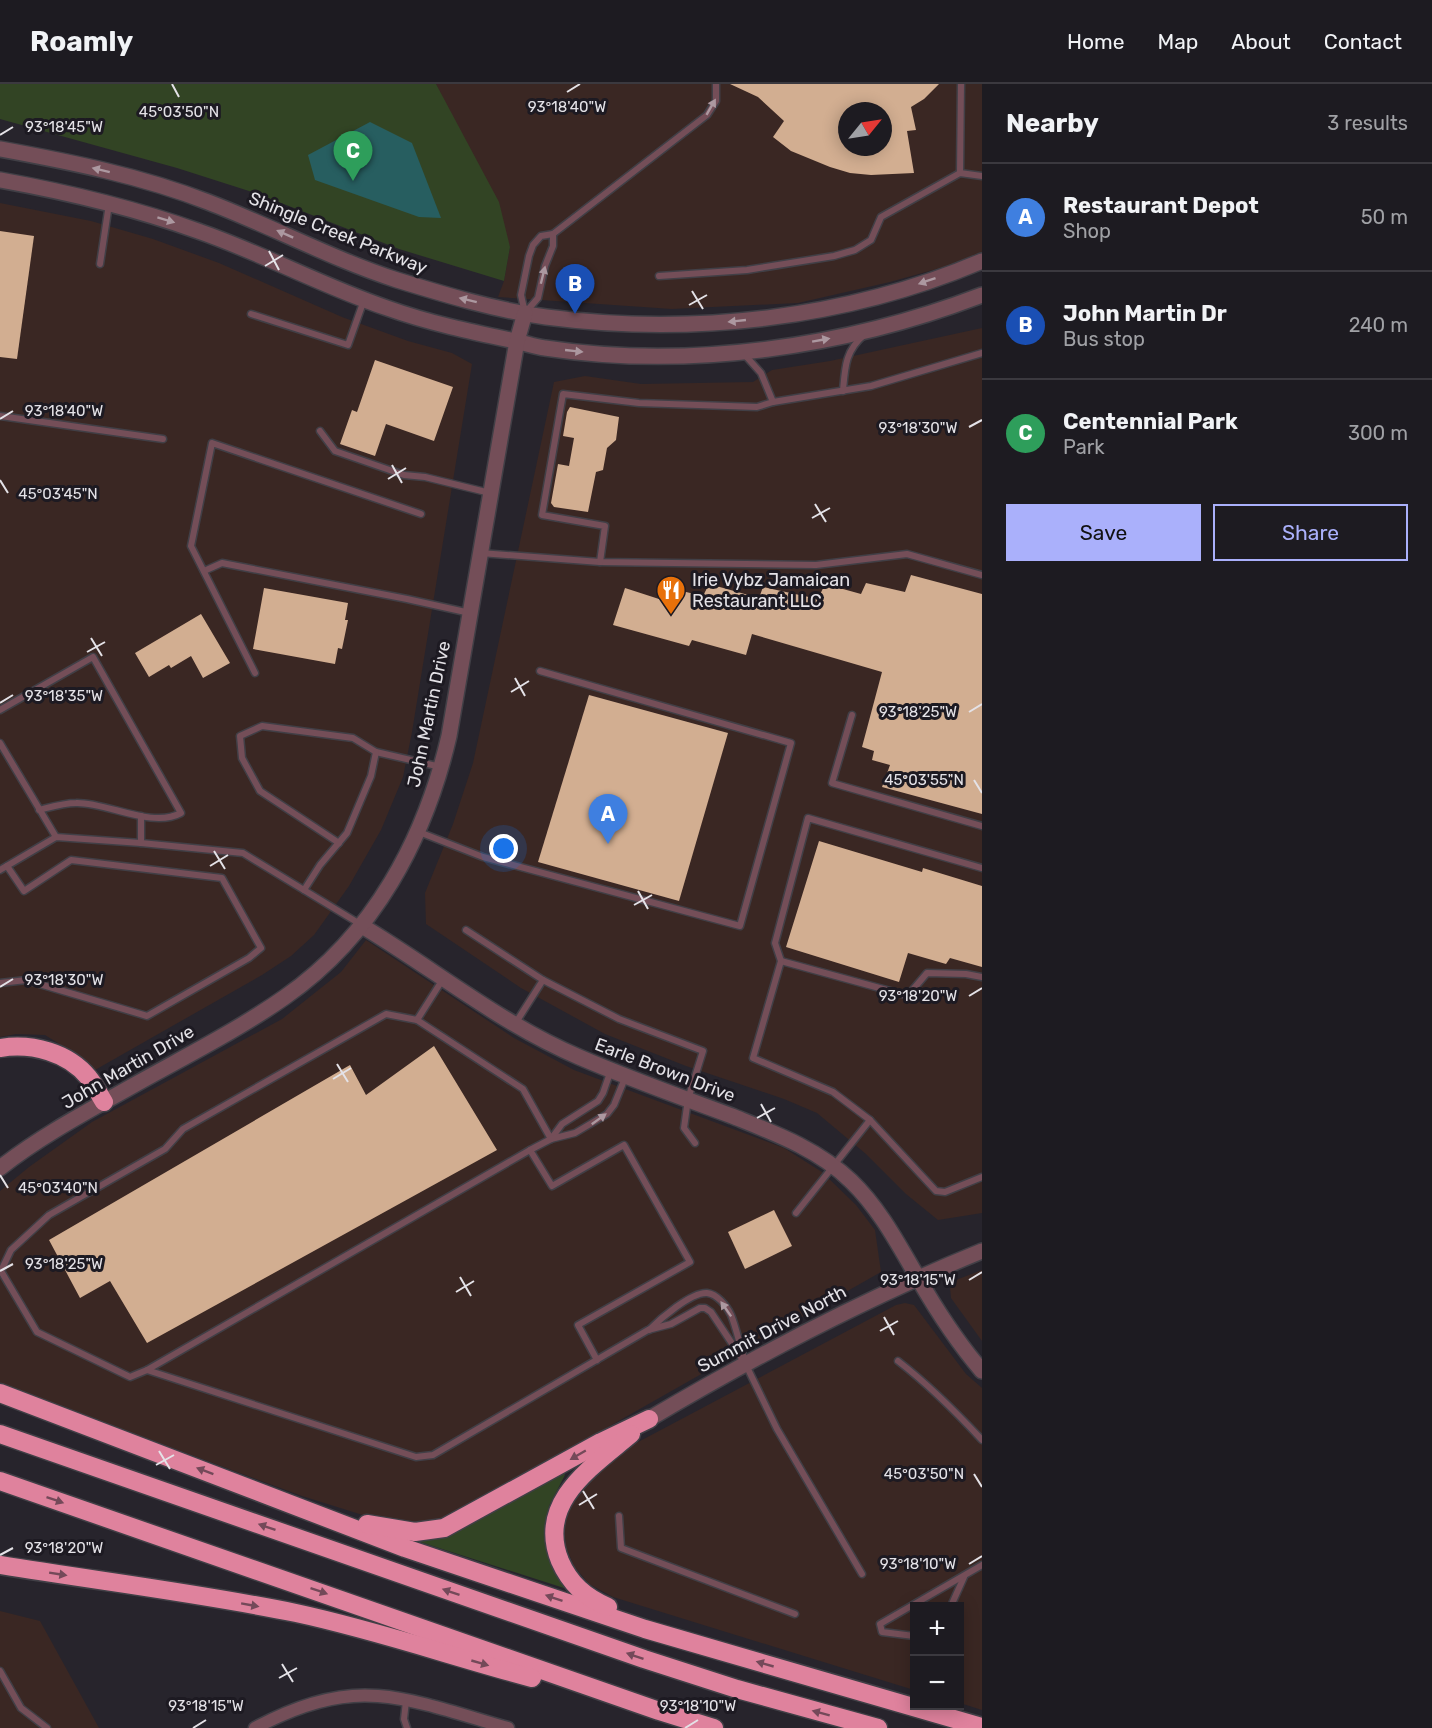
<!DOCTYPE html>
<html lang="en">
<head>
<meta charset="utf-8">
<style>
  :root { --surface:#1d1b21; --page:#2a282e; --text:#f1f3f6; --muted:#a0a1a5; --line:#3b393f; --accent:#aab0fb }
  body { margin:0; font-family:Rubik,sans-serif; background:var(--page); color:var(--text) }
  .controls { position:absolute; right:18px; bottom:18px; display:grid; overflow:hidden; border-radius:0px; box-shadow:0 3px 15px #0003 }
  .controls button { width:54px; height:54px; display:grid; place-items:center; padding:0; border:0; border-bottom:2px solid var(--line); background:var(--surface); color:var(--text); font:30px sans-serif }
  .compass { position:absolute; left:838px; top:18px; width:54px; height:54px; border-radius:50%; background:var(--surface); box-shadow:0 3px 15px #0003; rotate:60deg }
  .you { position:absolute; left:504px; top:765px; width:21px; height:21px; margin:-15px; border:4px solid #fff; border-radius:50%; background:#1a73e8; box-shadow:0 0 0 9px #1a73e833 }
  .badge { display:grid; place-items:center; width:39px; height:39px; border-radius:50%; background:var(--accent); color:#fff; font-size:20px; font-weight:700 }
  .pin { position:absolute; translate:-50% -50px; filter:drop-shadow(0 2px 3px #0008) }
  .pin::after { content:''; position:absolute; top:32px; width:21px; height:18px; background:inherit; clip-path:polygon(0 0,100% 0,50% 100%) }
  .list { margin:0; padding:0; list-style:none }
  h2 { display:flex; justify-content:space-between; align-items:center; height:78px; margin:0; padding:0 24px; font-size:26px }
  h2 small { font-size:20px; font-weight:400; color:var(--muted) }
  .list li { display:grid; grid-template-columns:39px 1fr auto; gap:18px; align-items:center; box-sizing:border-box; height:108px; padding:0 24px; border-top:2px solid var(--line) }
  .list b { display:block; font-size:22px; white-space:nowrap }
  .list p { margin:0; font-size:20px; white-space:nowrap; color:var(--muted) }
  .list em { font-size:20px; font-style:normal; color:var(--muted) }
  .actions { display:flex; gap:12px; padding:18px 24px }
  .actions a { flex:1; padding:14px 0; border:2px solid var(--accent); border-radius:0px; text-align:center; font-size:21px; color:var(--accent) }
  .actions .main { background:var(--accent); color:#111 }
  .map { position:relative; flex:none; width:982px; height:1644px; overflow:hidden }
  header { display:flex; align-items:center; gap:36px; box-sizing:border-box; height:84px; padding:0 30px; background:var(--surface); border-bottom:2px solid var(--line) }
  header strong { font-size:28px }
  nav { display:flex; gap:33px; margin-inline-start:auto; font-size:21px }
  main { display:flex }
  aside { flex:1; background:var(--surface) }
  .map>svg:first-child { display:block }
  .commercial { fill:#3a2723; fill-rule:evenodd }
  .green { fill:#324424 }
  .water { fill:#275e60 }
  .building { fill:#d2ae91; fill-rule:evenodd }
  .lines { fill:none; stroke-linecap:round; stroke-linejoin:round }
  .service-casing { stroke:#413f46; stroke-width:9 }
  .minor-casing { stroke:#413f46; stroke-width:15 }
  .tertiary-casing { stroke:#413f46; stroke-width:18 }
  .motorway-casing { stroke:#413f46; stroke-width:21 }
  .service { stroke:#744e58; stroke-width:6 }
  .minor { stroke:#744e58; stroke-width:12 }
  .tertiary { stroke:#744e58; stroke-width:15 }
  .motorway { stroke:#df829d; stroke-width:18 }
  .oneway { fill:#ac98a0 }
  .oneway2 { fill:#744959 }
  .ticks { fill:none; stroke:#e4e2e7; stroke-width:2 }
  .labels { text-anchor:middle; stroke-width:6; stroke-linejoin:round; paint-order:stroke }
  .street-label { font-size:18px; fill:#e4e2e7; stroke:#1d1a22 }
  .poi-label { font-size:18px; fill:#e4e2e7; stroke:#1d1a22; text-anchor:start }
  .ticks-label { font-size:15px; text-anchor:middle; fill:#e4e2e7; stroke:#1d1a22; stroke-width:6; stroke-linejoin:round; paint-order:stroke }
</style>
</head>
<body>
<header>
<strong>Roamly</strong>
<nav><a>Home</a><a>Map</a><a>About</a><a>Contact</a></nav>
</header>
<main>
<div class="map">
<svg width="982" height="1644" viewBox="0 0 982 1644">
  <rect width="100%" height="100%" fill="#27242c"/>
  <g class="commercial">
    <path d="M436 0H982V169L969 176 890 198 798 219 672 225 498 213 504 197 510 163ZM847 27H883V63H847Z"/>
    <path d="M0 119 91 137 153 155 219 179 342 233 408 257 452 269 472 280 412 648 403 693 381 746 349 802 314 851 291 872 262 891 95 986 74 969 45 951 16 950 0 953Z"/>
    <path d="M982 244V1129L938 1136 906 1110 866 1070 817 1029 784 1015 686 982 605 950 521 904 426 840 425 809 453 740 473 679 554 298 585 292 641 300 753 298 772 286 830 277Z"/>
    <path d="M366 856 514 954 574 986 784 1064 822 1088 856 1121 875 1146 881 1188 460 1427 431 1442 401 1443 302 1412 0 1300V1107L29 1083 92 1038 282 935 341 888Z"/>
    <path d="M982 1186V1257L951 1214 950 1203 956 1196Z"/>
    <path d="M905 1219 914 1221 966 1290 982 1304V1626L960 1619V1522H914V1606L613 1513 589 1500 574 1482 566 1463 563 1433 573 1407 608 1374 896 1221Z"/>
    <path d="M0 1527 40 1537 99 1644H0Z"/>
  </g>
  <g class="green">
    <path d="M0 0H436L499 118 510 163 504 197 399 165 258 110 177 84 0 35Z"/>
    <path d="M563 1387 565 1391 549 1422 546 1449 564 1499V1504L417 1457 418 1454Z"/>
  </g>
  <path class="water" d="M370 38 412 59 441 134 419 133 315 96 308 71Z"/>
  <g class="building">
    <path d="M730 0H939L924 15 911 23 916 46 907 47 914 89 871 91 850 89 830 83 791 67 773 53 784 37 758 13ZM847 27H883V63H847Z"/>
    <path d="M0 147 34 152 17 275 0 273Z"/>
    <path d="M375 276 453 303 434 357 386 340 375 372 340 360 352 326 357 328Z"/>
    <path d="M570 323 619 333 616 356 607 364 603 386 596 388 588 428 554 423 551 419 558 380 569 382 574 354 563 352 567 328Z"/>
    <path d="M911 491 982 510V730L882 703 890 681 872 676 874 667 862 663 882 588 752 550 746 571 692 556 689 562 613 541 625 504 659 515 665 503 703 512 709 500 759 514 763 503 818 515 825 500 861 510 866 499 905 508Z"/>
    <path d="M264 504 348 519 345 536H348L342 565 338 564 335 580 253 565Z"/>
    <path d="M201 530 230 579 203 594 191 572 171 584 169 581 149 593 135 569Z"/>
    <path d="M589 611 728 649 679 817 538 778Z"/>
    <path d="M819 757 922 788 923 784 982 802V883L950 874 946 880 908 869 899 898 786 863Z"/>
    <path d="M434 962 497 1066 147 1259 110 1197 80 1214 49 1156 350 981 366 1011Z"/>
    <path d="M774 1126 792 1162 745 1185 728 1148Z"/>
  </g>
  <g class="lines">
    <g class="service-casing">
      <g id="service">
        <path d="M960 89 961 0"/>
        <path d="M100 180 109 120"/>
        <path d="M659 192 747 186 834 172 855 166 871 156 881 133 960 89 982 92"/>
        <path d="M525 229 521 211 529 172 533 161 541 152 553 150 707 31 716 17V0"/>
        <path d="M525 229 538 214 545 182 553 162V150"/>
        <path d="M251 230 348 261 364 216"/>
        <path d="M744 270 761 289 773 318"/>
        <path d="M843 307C845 284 845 267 864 251"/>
        <path d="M0 332 163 355"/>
        <path d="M320 347 335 367 404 391 425 393 490 409"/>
        <path d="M480 469 600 478 816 481 907 470 982 491"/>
        <path d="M600 478 605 442 542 431 563 310 639 319 757 323 773 318 871 302 982 269"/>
        <path d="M204 487 222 479 407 515 470 529"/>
        <path d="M255 589 191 462 212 359 421 430"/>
        <path d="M0 626 93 573 181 729C152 745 107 718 76 719 64 719 51 723 39 726"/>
        <path d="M852 631 832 699 982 742"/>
        <path d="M0 659 56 753"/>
        <path d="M141 732V759"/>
        <path d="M419 748 483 773 740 842 791 659 540 587"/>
        <path d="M339 759 260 707 242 674 240 652 262 642 353 654 376 668 441 683"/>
        <path d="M0 786 56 753 141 759 243 769 360 840"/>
        <path d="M304 806 320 781 347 749 371 692 376 668"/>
        <path d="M466 846 543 896 515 940"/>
        <path d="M781 877 905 911 910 909 927 889 966 890 982 893"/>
        <path d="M443 895 417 936 386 930 183 1045 165 1065 49 1131 11 1166 1 1187 37 1248 130 1293 147 1286 416 1373 433 1371 648 1246 671 1240 700 1224H705L711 1228 745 1279"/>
        <path d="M543 896 619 935 703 967 688 1015 684 1044 695 1059"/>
        <path d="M0 899 26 896 147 932 249 874 261 864 222 794 71 776 24 807 7 782"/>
        <path d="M417 936 523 1005 551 1055"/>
        <path d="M870 1036 936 1107 945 1108 982 1093"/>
        <path d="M551 1055 562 1040 598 1017 603 1009 611 986"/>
        <path d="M796 1129 870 1036 833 1008 753 974 781 877 775 859 808 734 982 784"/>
        <path d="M649 1246C660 1235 691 1208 707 1209 717 1210 727 1222 731 1231 736 1243 739 1258 743 1271"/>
        <path d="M597 1276 578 1241 690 1178 624 1061 552 1102 530 1066 551 1055 575 1049 607 1030 614 1021 625 994"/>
        <path d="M898 1277C929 1301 956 1328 982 1356"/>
        <path d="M746 1281 777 1345 862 1490"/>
        <path d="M147 1286 530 1066"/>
        <path d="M619 1432 621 1464 795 1530"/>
        <path d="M951 1522 964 1493"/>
        <path d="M914 1552 882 1548 880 1540 982 1481"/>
        <path d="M0 1587 21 1624 47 1644"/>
        <path d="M406 1617 404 1635 407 1644"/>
      </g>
    </g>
    <g class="minor-casing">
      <path id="minor" d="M255 1644C292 1624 335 1608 378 1612 419 1615 468 1633 508 1644"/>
    </g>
    <g class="tertiary-casing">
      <g id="tertiary">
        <path d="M0 65C71 78 141 92 208 118 271 142 332 175 397 196 446 211 495 226 546 233 692 252 846 235 982 177"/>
        <path d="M0 96C67 108 134 124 198 147 262 169 322 202 387 224 429 239 472 248 515 257 525 259 535 263 545 264 690 286 846 263 982 211"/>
        <path d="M362 842C434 885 501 940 579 973 630 995 681 1013 732 1032 774 1049 818 1065 851 1097 880 1125 898 1160 918 1194 937 1227 957 1258 982 1287"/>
        <path d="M0 1084C42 1051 90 1026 136 1000 186 972 238 946 285 913 374 851 425 755 449 652L517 257 525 229"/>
        <path d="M649 1335C757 1271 866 1214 982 1167"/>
      </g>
    </g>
    <g class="motorway-casing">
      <g id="motorway">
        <path d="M0 964C32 959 68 968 89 994 95 1001 99 1010 104 1018"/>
        <path d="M0 1309 405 1464 645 1545 982 1643"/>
        <path d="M0 1350 644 1575 737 1605 878 1644"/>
        <path d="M0 1397 659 1627 714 1644"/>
        <path d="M367 1440 415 1448 444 1444 601 1358 649 1335"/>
        <path d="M0 1481C98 1497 198 1509 296 1529 376 1546 453 1573 532 1594"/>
        <path d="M608 1523C585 1513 570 1500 560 1477 536 1418 592 1383 631 1350"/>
      </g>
    </g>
    <use href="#service" class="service"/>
    <use href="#minor" class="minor"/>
    <use href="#tertiary" class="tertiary"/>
    <use href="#motorway" class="motorway"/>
  </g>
  <defs><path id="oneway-solid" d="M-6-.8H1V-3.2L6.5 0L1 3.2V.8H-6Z" transform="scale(1.5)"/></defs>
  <g class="oneway">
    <use href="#oneway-solid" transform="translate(711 23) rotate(-60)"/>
    <use href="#oneway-solid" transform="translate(101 86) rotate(-166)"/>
    <use href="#oneway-solid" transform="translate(166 136) rotate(17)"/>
    <use href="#oneway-solid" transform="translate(285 150) rotate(-156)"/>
    <use href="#oneway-solid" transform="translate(543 191) rotate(-76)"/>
    <use href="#oneway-solid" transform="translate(927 197) rotate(161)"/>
    <use href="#oneway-solid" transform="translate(468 216) rotate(-166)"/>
    <use href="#oneway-solid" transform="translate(737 237) rotate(174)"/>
    <use href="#oneway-solid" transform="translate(821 256) rotate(-10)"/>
    <use href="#oneway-solid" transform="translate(574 267) rotate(6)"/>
    <use href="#oneway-solid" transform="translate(599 1035) rotate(-36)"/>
    <use href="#oneway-solid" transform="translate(726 1225) rotate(-125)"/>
  </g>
  <g class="oneway2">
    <use href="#oneway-solid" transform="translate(578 1371) rotate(150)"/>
    <use href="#oneway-solid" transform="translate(205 1387) rotate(-159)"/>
    <use href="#oneway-solid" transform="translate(55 1416) rotate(19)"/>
    <use href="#oneway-solid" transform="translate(267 1443) rotate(-161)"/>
    <use href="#oneway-solid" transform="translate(58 1490) rotate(9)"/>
    <use href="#oneway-solid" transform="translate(319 1507) rotate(19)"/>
    <use href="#oneway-solid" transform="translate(451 1508) rotate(-161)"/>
    <use href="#oneway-solid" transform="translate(554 1514) rotate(-161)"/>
    <use href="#oneway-solid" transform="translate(250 1521) rotate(10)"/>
    <use href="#oneway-solid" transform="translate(635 1572) rotate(-161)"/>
    <use href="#oneway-solid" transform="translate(480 1579) rotate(16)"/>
    <use href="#oneway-solid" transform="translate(765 1580) rotate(-164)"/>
    <use href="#oneway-solid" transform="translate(821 1629) rotate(-165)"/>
  </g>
  <path class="ticks" d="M172 0 179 13M567 8 580 0M0 51 13 43M269 167 279 186M265 182 283 171M692 207 703 225M689 221 707 211M0 335 13 327M969 343 982 336M392 381 402 399M388 395 406 384M0 396 8 409M815 420 826 438M812 434 830 424M91 554 102 572M87 568 105 558M515 594 525 612M511 608 529 597M0 619 13 611M969 628 982 620M974 696 982 709M214 767 225 785M210 782 228 771M638 807 648 825M634 821 652 811M0 903 13 895M969 912 982 904M337 980 348 998M333 995 351 984M761 1020 771 1038M757 1034 775 1024M0 1091 8 1104M0 1187 13 1180M460 1193 471 1212M969 1196 982 1188M456 1208 474 1197M884 1233 894 1251M880 1247 898 1237M159 1367 170 1385M156 1381 174 1371M974 1390 982 1403M583 1407 594 1425M579 1421 597 1410M0 1471 13 1464M969 1480 982 1472M282 1580 293 1598M279 1594 297 1584M193 1644 206 1636M685 1644 698 1636"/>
  <defs>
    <g id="restaurant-pin" transform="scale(1.5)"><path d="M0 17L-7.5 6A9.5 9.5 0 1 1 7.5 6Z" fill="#e8710a" stroke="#1d1a22"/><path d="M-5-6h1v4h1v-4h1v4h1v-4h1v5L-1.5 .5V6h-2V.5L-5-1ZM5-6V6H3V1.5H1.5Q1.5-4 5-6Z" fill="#fff"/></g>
  </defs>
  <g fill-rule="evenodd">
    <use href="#restaurant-pin" x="671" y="506"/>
  </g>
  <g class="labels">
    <g class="street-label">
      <text transform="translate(338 149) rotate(22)" y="6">Shingle Creek Parkway</text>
      <text transform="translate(429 630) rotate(-78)" y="6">John Martin Drive</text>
      <text transform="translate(128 983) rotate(-30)" y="6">John Martin Drive</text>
      <text transform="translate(665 986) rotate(21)" y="6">Earle Brown Drive</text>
      <text transform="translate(772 1245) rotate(-28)" y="6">Summit Drive North</text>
    </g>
    <g class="poi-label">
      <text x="692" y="502">Irie Vybz Jamaican<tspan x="692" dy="21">Restaurant LLC</tspan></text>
    </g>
  </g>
  <g class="ticks-label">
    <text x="567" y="28">93°18'40"W</text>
    <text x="179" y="33">45°03'50"N</text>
    <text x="64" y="48">93°18'45"W</text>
    <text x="64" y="332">93°18'40"W</text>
    <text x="918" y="349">93°18'30"W</text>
    <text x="58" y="415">45°03'45"N</text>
    <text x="64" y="617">93°18'35"W</text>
    <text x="918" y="633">93°18'25"W</text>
    <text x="924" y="701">45°03'55"N</text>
    <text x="64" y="901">93°18'30"W</text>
    <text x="918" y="917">93°18'20"W</text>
    <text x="58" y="1109">45°03'40"N</text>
    <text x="64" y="1185">93°18'25"W</text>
    <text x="918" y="1201">93°18'15"W</text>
    <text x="924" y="1395">45°03'50"N</text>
    <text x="64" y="1469">93°18'20"W</text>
    <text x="918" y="1485">93°18'10"W</text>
    <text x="206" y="1627">93°18'15"W</text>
    <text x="698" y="1627">93°18'10"W</text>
  </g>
</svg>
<div class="controls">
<button>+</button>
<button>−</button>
</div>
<svg class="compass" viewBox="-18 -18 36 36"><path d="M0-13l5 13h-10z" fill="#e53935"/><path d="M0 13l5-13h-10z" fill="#a0a1a5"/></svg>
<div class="you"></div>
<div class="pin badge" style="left:608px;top:760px;background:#3f7fe0">A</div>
<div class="pin badge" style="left:575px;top:230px;background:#1a4fb4">B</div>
<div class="pin badge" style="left:353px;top:97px;background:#2e9e5b">C</div>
</div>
<aside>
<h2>Nearby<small>3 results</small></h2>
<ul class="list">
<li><span class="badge" style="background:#3f7fe0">A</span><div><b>Restaurant Depot</b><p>Shop</p></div><em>50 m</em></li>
<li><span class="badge" style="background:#1a4fb4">B</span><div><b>John Martin Dr</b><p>Bus stop</p></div><em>240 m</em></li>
<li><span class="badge" style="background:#2e9e5b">C</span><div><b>Centennial Park</b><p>Park</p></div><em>300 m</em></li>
</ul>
<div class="actions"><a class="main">Save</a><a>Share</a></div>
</aside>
</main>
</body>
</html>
